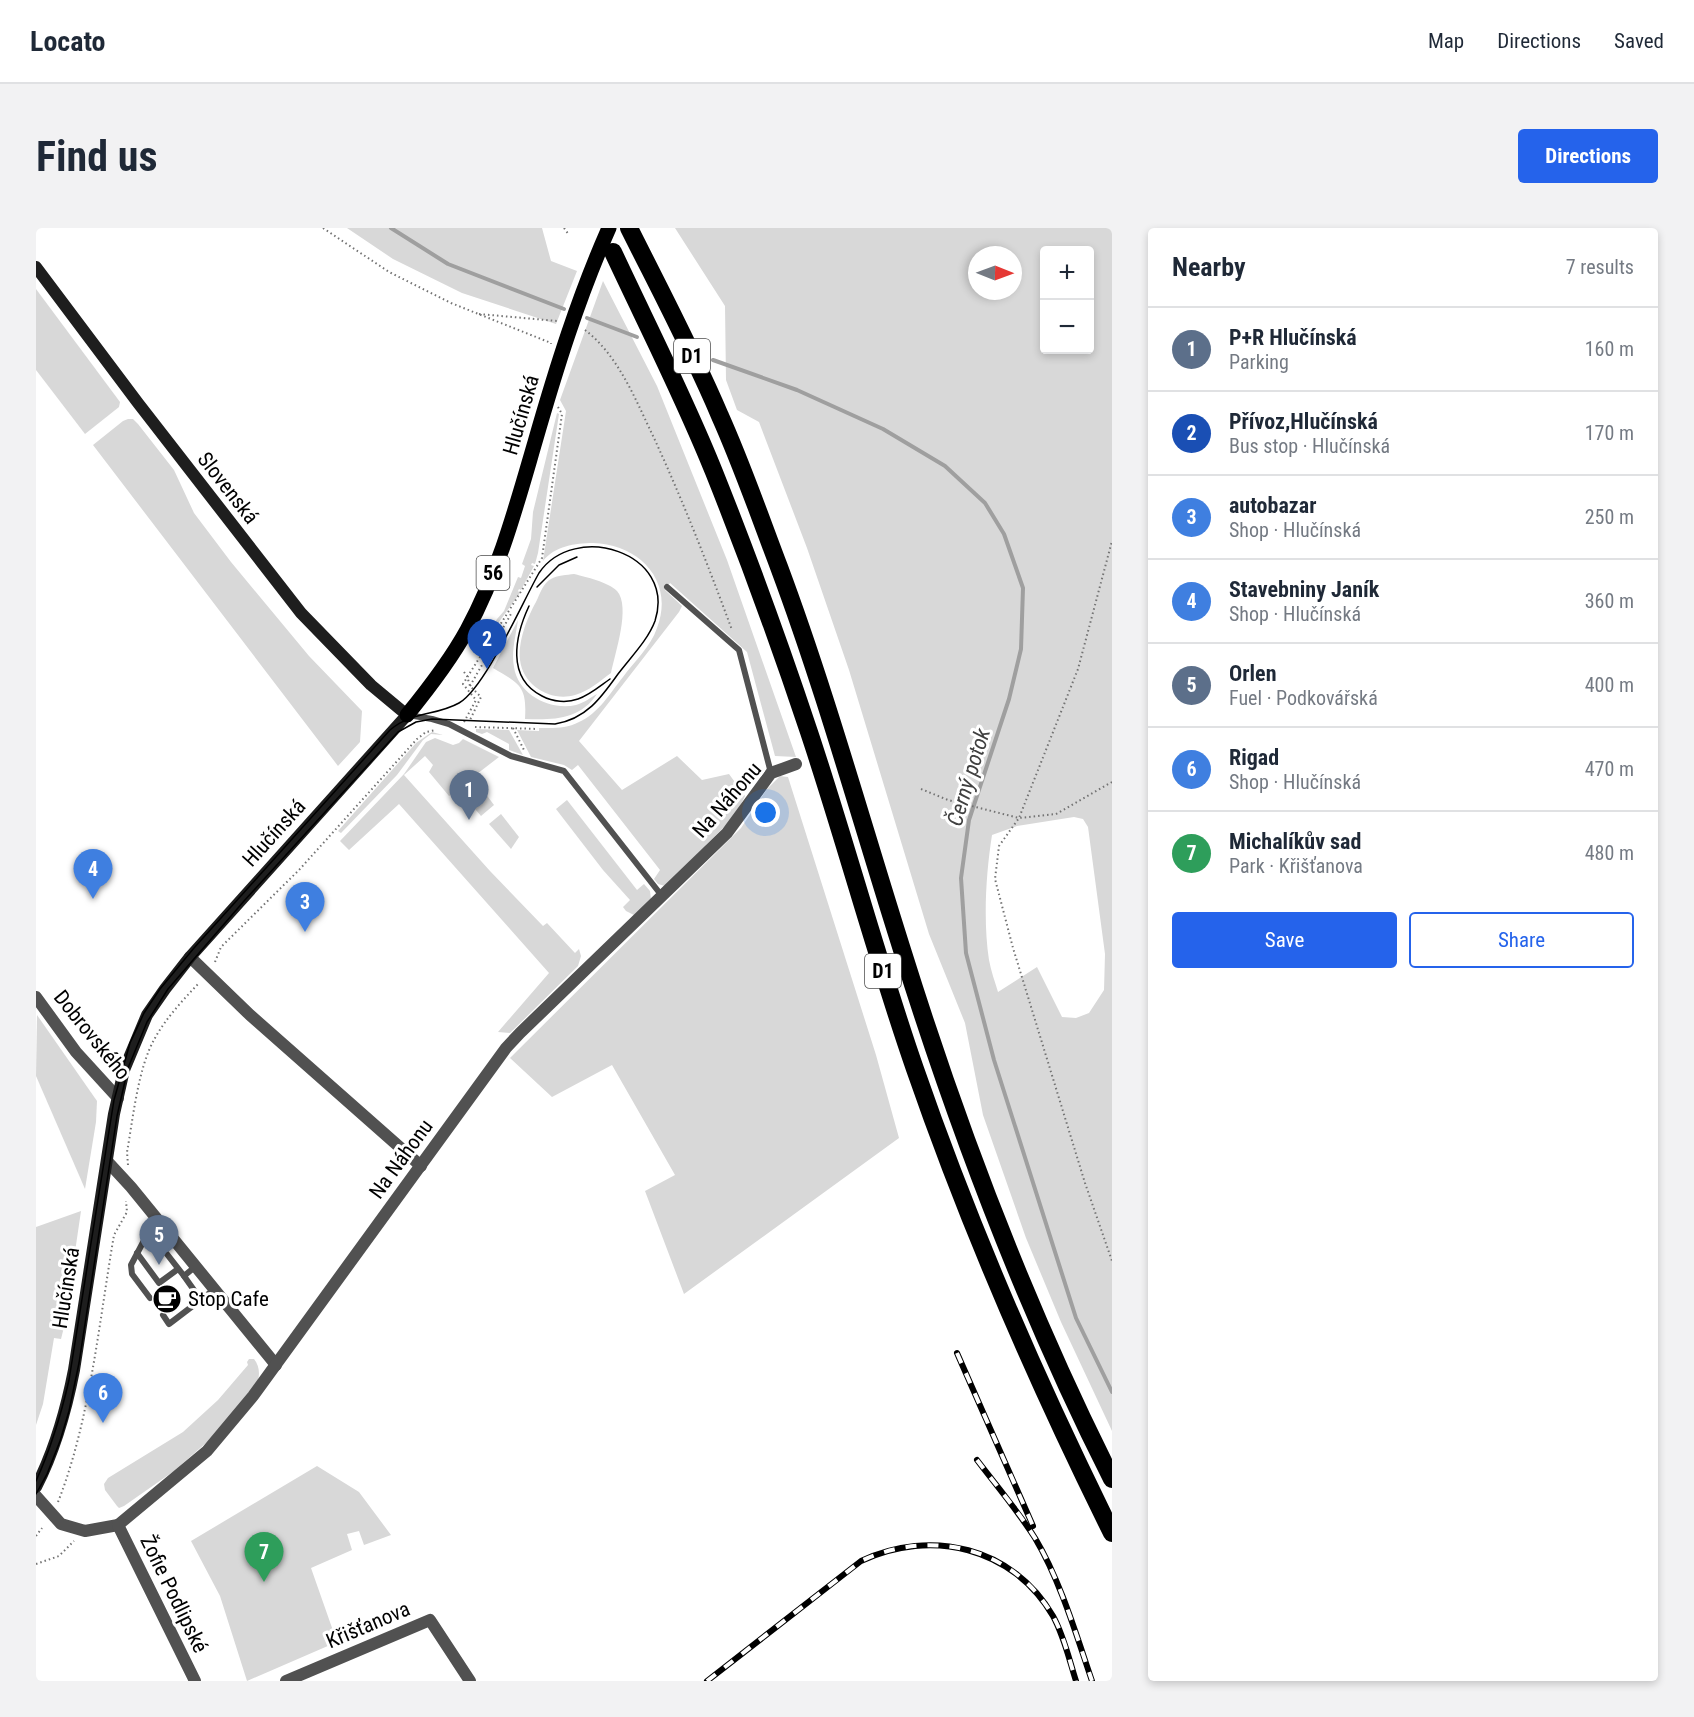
<!DOCTYPE html>
<html lang="en">
<head>
<meta charset="utf-8">
<style>
  :root { --surface:#fff; --page:#f2f2f3; --text:#1f2937; --muted:#747a83; --line:#e0e1e3; --accent:#2563eb }
  body { margin:0; font-family:"Roboto Condensed",sans-serif; background:var(--page); color:var(--text) }
  .controls { position:absolute; right:18px; top:18px; display:grid; overflow:hidden; border-radius:6px; box-shadow:0 3px 9px #0003 }
  .controls button { width:54px; height:54px; display:grid; place-items:center; padding:0; border:0; border-bottom:2px solid var(--line); background:var(--surface); color:var(--text); font:30px sans-serif }
  .compass { position:absolute; left:932px; top:18px; width:54px; height:54px; border-radius:50%; background:var(--surface); box-shadow:0 3px 9px #0003; rotate:91deg }
  .you { position:absolute; left:730px; top:585px; width:21px; height:21px; margin:-15px; border:4px solid #fff; border-radius:50%; background:#1a73e8; box-shadow:0 0 0 9px #1a73e833 }
  .badge { display:grid; place-items:center; width:39px; height:39px; border-radius:50%; background:var(--accent); color:#fff; font-size:20px; font-weight:700 }
  .pin { position:absolute; translate:-50% -50px; filter:drop-shadow(0 2px 3px #0008) }
  .pin::after { content:''; position:absolute; top:32px; width:21px; height:18px; background:inherit; clip-path:polygon(0 0,100% 0,50% 100%) }
  .list { margin:0; padding:0; list-style:none }
  h2 { display:flex; justify-content:space-between; align-items:center; height:78px; margin:0; padding:0 24px; font-size:26px }
  h2 small { font-size:20px; font-weight:400; color:var(--muted) }
  .list li { display:grid; grid-template-columns:39px 1fr auto; gap:18px; align-items:center; box-sizing:border-box; height:84px; padding:0 24px; border-top:2px solid var(--line) }
  .list b { display:block; font-size:22px; white-space:nowrap }
  .list p { margin:0; font-size:20px; white-space:nowrap; color:var(--muted) }
  .list em { font-size:20px; font-style:normal; color:var(--muted) }
  .actions { display:flex; gap:12px; padding:18px 24px }
  .actions a { flex:1; padding:14px 0; border:2px solid var(--accent); border-radius:6px; text-align:center; font-size:21px; color:var(--accent) }
  .actions .main { background:var(--accent); color:#fff }
  .map { position:relative; flex:none; width:1076px; height:1453px; overflow:hidden; border-radius:6px }
  header { display:flex; align-items:center; gap:36px; box-sizing:border-box; height:84px; padding:0 30px; background:var(--surface); border-bottom:2px solid var(--line) }
  header strong { font-size:28px }
  nav { display:flex; gap:33px; margin-inline-start:auto; font-size:21px }
  .intro { display:flex; align-items:center; justify-content:space-between; box-sizing:border-box; height:144px; padding:0 36px }
  h1 { margin:0; font-size:42px }
  .button { padding:15px 27px; border-radius:6px; background:var(--accent); color:#fff; font-size:21px; font-weight:700 }
  main { display:flex; gap:36px; padding:0 36px }
  aside { flex:1; background:var(--surface); border-radius:6px; box-shadow:0 3px 9px #0003 }
  .map>svg:first-child { display:block }
  .green { fill:#d8d8d8; fill-rule:evenodd }
  .lines { fill:none; stroke-linecap:round; stroke-linejoin:round }
  .stream { stroke:#9f9f9f; stroke-width:4 }
  .path { stroke:#737373; stroke-width:2; stroke-dasharray:1.5 3; stroke-linecap:butt }
  .lane { stroke:#515151; stroke-width:6 }
  .street { stroke:#515151; stroke-width:12 }
  .secondary { stroke:#1e1e1e; stroke-width:12 }
  .primary { stroke:#000; stroke-width:15 }
  .highway { stroke:#000; stroke-width:18 }
  .tram { stroke:#000; stroke-width:1.5 }
  .rail-casing { stroke:#000; stroke-width:6 }
  .rail { stroke:#fff; stroke-width:4; stroke-dasharray:11; stroke-linecap:butt }
  .labels { text-anchor:middle; stroke-width:6; stroke-linejoin:round; paint-order:stroke }
  .shield { fill:#fff; stroke:#4c4c4c; stroke-width:1.5 }
  .shield-label { font-size:20px; font-weight:bold; fill:#000 }
  .street-label { font-size:21px; fill:#000; stroke:#fff }
  .poi-label { font-size:21px; fill:#000; stroke:#fff; text-anchor:start }
  .water-label { font-size:22px; font-style:italic; fill:#404040; stroke:#fff }
</style>
</head>
<body>
<header>
<strong>Locato</strong>
<nav><a>Map</a><a>Directions</a><a>Saved</a></nav>
</header>
<div class="intro"><h1>Find us</h1><a class="button">Directions</a></div>
<main>
<div class="map">
<svg width="1076" height="1453" viewBox="0 0 1076 1453">
  <rect width="100%" height="100%" fill="#fff"/>
  <g class="green">
    <path d="M311 0H506L515 33 541 43 520 96 426 65 357 31Z"/>
    <path d="M639 0H1076V1203L1025 1094 990 1010 947 887 929 795 893 706 813 442 771 320 723 194 701 182 690 152 689 78ZM1008 22H1054V122H1008ZM941 27H977V63H941ZM1038 589 1047 591 1052 599 1069 726 1068 762 1053 785 1040 790 1026 789 1001 739 962 764C959 754 955 743 953 732 947 693 950 645 956 607L981 598Z"/>
    <path d="M567 53 621 158 691 332 760 529 739 528 711 424 634 355 629 362 646 378 643 384 543 513 586 562 641 528 666 552 693 546 709 568 699 588 629 658 622 656 618 651 624 642 542 537 536 542 528 537 495 529 481 502 503 503V500C518 500 530 501 543 494 563 485 574 465 587 449 598 434 615 418 621 400 639 353 603 316 557 315 539 315 519 318 507 333L530 183 524 172Z"/>
    <path d="M0 61 84 174 83 179 49 206 0 142Z"/>
    <path d="M521 185 523 186 502 325 499 336 496 335 495 337 498 338 485 362 483 361 482 363 484 365 450 412 461 391 468 383 482 349 485 350 489 338 486 336 495 311 497 284Z"/>
    <path d="M92 191H97L102 196 138 242 158 285 195 334 273 428 326 483 324 514 302 538 57 217 87 193Z"/>
    <path d="M538 346C550 349 572 354 581 363 595 379 579 425 575 445 564 453 553 463 539 467 515 474 487 458 484 432 482 413 491 390 500 374 504 366 507 355 515 351 521 347 531 347 538 346Z"/>
    <path d="M482 392C480 407 475 424 478 439 482 467 515 483 540 477 548 475 555 469 561 466 544 492 517 492 489 491 491 458 484 456 457 440Z"/>
    <path d="M440 501 473 502 487 527 473 522V516L451 504 446 506 440 504Z"/>
    <path d="M396 504 407 507 395 506 387 512 361 547 305 605 302 603 380 515Z"/>
    <path d="M399 510 417 517 423 515 427 511 463 529 437 549 458 577 445 588 423 562 413 568 393 544 397 537 389 528 368 547 454 643 507 698 511 695 539 725 543 721 545 728 542 738 474 805 462 804 513 745 363 576 313 622 304 613 368 546 390 514Z"/>
    <path d="M744 548 752 549 840 827 863 910 648 1066 609 963 639 947 576 837 516 869 474 830 705 600 731 561Z"/>
    <path d="M531 572 601 662 608 656 614 663 615 672 598 687 590 683 587 679 594 672 567 642 520 581Z"/>
    <path d="M465 586 483 609 475 621 453 596Z"/>
    <path d="M1 787 61 873 60 894 49 961 0 848Z"/>
    <path d="M45 983 28 1099 25 1111 18 1110 7 1176 0 1197V999Z"/>
    <path d="M213 1131H218C223 1137 224 1145 222 1152L187 1200 138 1243 88 1278 83 1280 81 1278 69 1262 68 1256 72 1250 147 1204 182 1172 212 1137 211 1134Z"/>
    <path d="M281 1238 323 1264 355 1307 328 1317 323 1303 311 1306 316 1322 275 1340 301 1414 211 1453 184 1368 155 1313Z"/>
  </g>
  <g class="lines">
    <g class="stream">
      <path d="M355 0 412 36 528 81"/>
      <path d="M551 90 601 109"/>
      <path d="M677 132 761 162 847 201 909 238 949 275 968 306 987 360 985 421 973 471 933 592 925 650 930 725 958 832 1040 1090 1076 1164"/>
    </g>
    <g class="path">
      <path d="M287 0 353 44 415 75 515 115V116"/>
      <path d="M528 0 533 7"/>
      <path d="M443 86 521 93"/>
      <path d="M549 102C583 128 600 173 618 210 647 273 672 337 696 402"/>
      <path d="M428 444 431 448 434 458 445 469 434 492"/>
      <path d="M434 458 475 386"/>
      <path d="M428 494 440 472 427 456 506 330 526 186 522 179"/>
      <path d="M439 499 502 501"/>
      <path d="M477 500 488 522"/>
      <path d="M1076 554 1020 586 983 590 963 618 959 651 977 720 1049 955 1076 1033"/>
      <path d="M885 561 912 572 983 590 1042 441 1076 313"/>
      <path d="M179 734 185 719 263 642 381 511 390 504 400 502"/>
      <path d="M92 937 91 924C97 891 102 839 119 810 130 790 147 772 163 755"/>
      <path d="M22 1274C54 1193 63 1094 78 1007L91 984 90 973"/>
      <path d="M0 1308 6 1300"/>
      <path d="M0 1336 23 1328 38 1313"/>
    </g>
    <g class="lane">
      <path d="M631 359 703 422 735 545"/>
      <path d="M372 487 396 491 413 496 475 528 528 543 626 668"/>
      <path d="M123 993 113 1003 148 1048 160 1038"/>
      <path d="M113 1003 95 1037 96 1046 114 1070"/>
      <path d="M101 1025 123 1055 142 1041"/>
      <path d="M148 1048 165 1072"/>
      <path d="M127 1087 133 1096 179 1061"/>
    </g>
    <g class="street">
      <path d="M154 729 214 787 385 938"/>
      <path d="M0 769 40 824 82 870"/>
      <path d="M71 933 95 959 240 1137"/>
      <path d="M0 1268 25 1296 49 1303 82 1297 171 1223 217 1168 470 820 484 805 691 605 735 545 760 536"/>
      <path d="M82 1297 159 1453"/>
      <path d="M250 1453 394 1392 434 1453"/>
    </g>
    <path class="secondary" d="M0 39 102 175 265 385 335 457 371 487 154 729 129 761 111 787 88 842 78 886 38 1142C30 1183 19 1222 0 1259"/>
    <path class="primary" d="M371 487C393 460 414 433 431 402 463 343 480 279 499 214 520 141 542 70 573 0"/>
    <g class="highway">
      <path d="M593 0C624 62 657 124 684 188 706 237 724 289 743 339 790 465 826 596 867 725 923 904 991 1083 1076 1251"/>
      <path d="M577 24C611 97 648 169 678 244 712 329 744 417 773 504 810 615 840 729 879 841 934 1000 1001 1154 1076 1305"/>
    </g>
    <g class="tram">
      <path d="M501 359 523 337 541 329"/>
      <path d="M493 378C479 408 470 450 506 468 517 474 531 475 542 471 554 467 564 458 574 451"/>
      <path d="M0 1253C15 1220 25 1187 33 1152L78 872 94 815 108 785 124 761 158 720 354 502C376 483 400 488 423 475 449 460 486 375 503 345 538 293 641 324 619 393 612 412 594 430 582 446 565 470 550 491 519 496L396 491 380 494 362 504 208 673 132 761 111 794 92 840 81 888 43 1135 33 1183 24 1213 11 1246 0 1266"/>
    </g>
    <g class="rail-casing">
      <g id="rail">
        <path d="M921 1125 997 1298"/>
        <path d="M941 1232C960 1257 982 1283 999 1310 1024 1352 1040 1406 1056 1453"/>
        <path d="M671 1453 825 1333C895 1300 977 1319 1017 1388 1028 1408 1033 1431 1040 1453"/>
      </g>
    </g>
    <use href="#rail" class="rail"/>
  </g>
  <defs>
    <g id="cafe-disc" transform="scale(1.5)"><circle r="9.5" fill="#000" stroke="#fff"/><path d="M-5.5-4.5H6V0H3Q3 3.5 0 3.5H-2.5Q-5.5 3.5-5.5 0ZM3-3.2v2h1.7v-2ZM-6 4.5H4V6H-6Z" fill="#fff"/></g>
  </defs>
  <g fill-rule="evenodd">
    <use href="#cafe-disc" x="131" y="1071"/>
  </g>
  <g class="labels">
    <g class="shield">
      <rect x="638" y="111" width="36" height="34" rx="4.5"/>
      <rect x="440.5" y="328" width="33" height="34" rx="4.5"/>
      <rect x="829" y="726" width="36" height="34" rx="4.5"/>
    </g>
    <g class="shield-label">
      <text x="656" y="135">D1</text>
      <text x="457" y="352">56</text>
      <text x="847" y="750">D1</text>
    </g>
    <g class="street-label">
      <text transform="translate(485 187) rotate(-74)" y="7">Hlučínská</text>
      <text transform="translate(192 260) rotate(52)" y="7">Slovenská</text>
      <text transform="translate(691 572) rotate(-49)" y="7">Na Náhonu</text>
      <text transform="translate(238 605) rotate(-48)" y="7">Hlučínská</text>
      <text transform="translate(56 807) rotate(51)" y="7">Dobrovského</text>
      <text transform="translate(365 931) rotate(-54)" y="7">Na Náhonu</text>
      <text transform="translate(30 1060) rotate(-81)" y="7">Hlučínská</text>
      <text transform="translate(138 1366) rotate(64)" y="7">Žofie Podlipské</text>
      <text transform="translate(332 1397) rotate(-23)" y="7">Křišťanova</text>
    </g>
    <g class="poi-label">
      <text x="152" y="1078">Stop Cafe</text>
    </g>
    <g class="water-label">
      <text transform="translate(932 549) rotate(-73)" y="8">Černý potok</text>
    </g>
  </g>
</svg>
<div class="controls">
<button>+</button>
<button>−</button>
</div>
<svg class="compass" viewBox="-18 -18 36 36"><path d="M0-13l5 13h-10z" fill="#e53935"/><path d="M0 13l5-13h-10z" fill="#747a83"/></svg>
<div class="you"></div>
<div class="pin badge" style="left:433px;top:592px;background:#5c6f8a">1</div>
<div class="pin badge" style="left:451px;top:441px;background:#1a4fb4">2</div>
<div class="pin badge" style="left:269px;top:704px;background:#3f7fe0">3</div>
<div class="pin badge" style="left:57px;top:671px;background:#3f7fe0">4</div>
<div class="pin badge" style="left:123px;top:1037px;background:#5c6f8a">5</div>
<div class="pin badge" style="left:67px;top:1195px;background:#3f7fe0">6</div>
<div class="pin badge" style="left:228px;top:1354px;background:#2e9e5b">7</div>
</div>
<aside>
<h2>Nearby<small>7 results</small></h2>
<ul class="list">
<li><span class="badge" style="background:#5c6f8a">1</span><div><b>P+R Hlučínská</b><p>Parking</p></div><em>160 m</em></li>
<li><span class="badge" style="background:#1a4fb4">2</span><div><b>Přívoz,Hlučínská</b><p>Bus stop · Hlučínská</p></div><em>170 m</em></li>
<li><span class="badge" style="background:#3f7fe0">3</span><div><b>autobazar</b><p>Shop · Hlučínská</p></div><em>250 m</em></li>
<li><span class="badge" style="background:#3f7fe0">4</span><div><b>Stavebniny Janík</b><p>Shop · Hlučínská</p></div><em>360 m</em></li>
<li><span class="badge" style="background:#5c6f8a">5</span><div><b>Orlen</b><p>Fuel · Podkovářská</p></div><em>400 m</em></li>
<li><span class="badge" style="background:#3f7fe0">6</span><div><b>Rigad</b><p>Shop · Hlučínská</p></div><em>470 m</em></li>
<li><span class="badge" style="background:#2e9e5b">7</span><div><b>Michalíkův sad</b><p>Park · Křišťanova</p></div><em>480 m</em></li>
</ul>
<div class="actions"><a class="main">Save</a><a>Share</a></div>
</aside>
</main>
</body>
</html>
